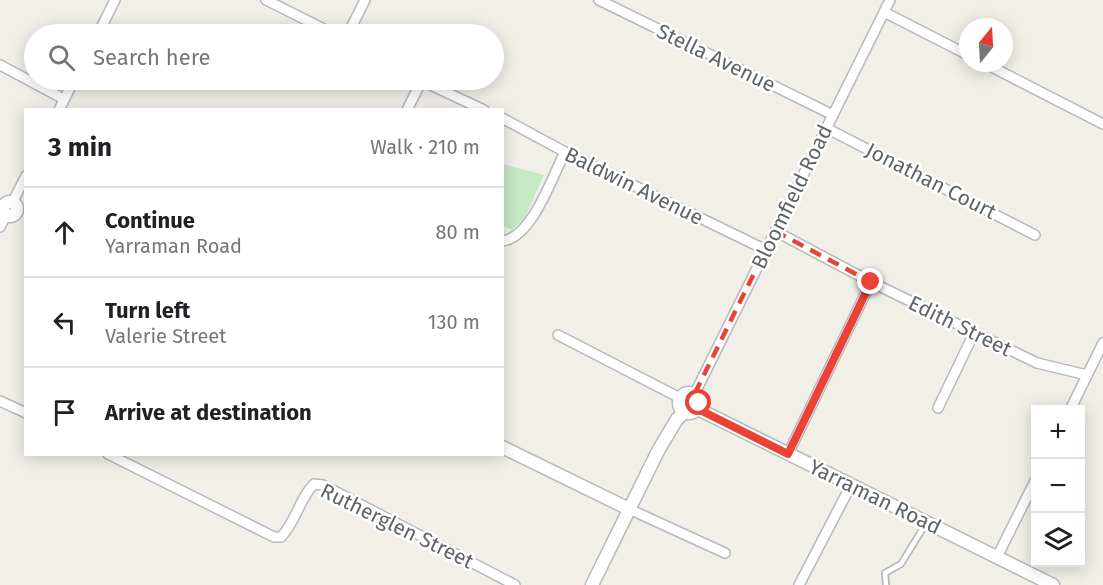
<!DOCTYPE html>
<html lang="en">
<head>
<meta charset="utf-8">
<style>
  :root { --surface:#fff; --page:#f6f6f6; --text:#202124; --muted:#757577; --line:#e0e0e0 }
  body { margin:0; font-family:"Fira Sans",sans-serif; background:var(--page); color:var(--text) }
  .controls { position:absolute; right:18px; bottom:18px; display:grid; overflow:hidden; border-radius:0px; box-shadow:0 3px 15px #0003 }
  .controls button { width:54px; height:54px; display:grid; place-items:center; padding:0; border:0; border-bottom:2px solid var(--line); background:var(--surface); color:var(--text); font:30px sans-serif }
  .compass { position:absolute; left:959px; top:18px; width:54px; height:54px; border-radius:50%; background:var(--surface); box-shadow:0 3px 15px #0003; rotate:18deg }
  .stop { position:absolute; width:18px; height:18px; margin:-14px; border:4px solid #ea4335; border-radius:50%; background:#fff }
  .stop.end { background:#ea4335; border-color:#fff; box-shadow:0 2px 6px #0008 }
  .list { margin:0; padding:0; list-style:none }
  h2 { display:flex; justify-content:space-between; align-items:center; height:78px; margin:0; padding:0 24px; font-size:26px }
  h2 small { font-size:20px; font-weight:400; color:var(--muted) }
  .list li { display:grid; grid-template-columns:39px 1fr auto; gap:18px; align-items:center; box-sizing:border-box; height:90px; padding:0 24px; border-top:2px solid var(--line) }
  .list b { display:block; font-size:22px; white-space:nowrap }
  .list p { margin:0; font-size:20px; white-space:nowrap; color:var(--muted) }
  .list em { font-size:20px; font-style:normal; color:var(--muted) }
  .icon { flex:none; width:33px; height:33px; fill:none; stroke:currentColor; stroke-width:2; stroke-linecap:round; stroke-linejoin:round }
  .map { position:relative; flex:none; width:1103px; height:585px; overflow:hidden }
  .search { position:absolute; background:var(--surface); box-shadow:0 3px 15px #0003; left:24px; top:24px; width:480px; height:66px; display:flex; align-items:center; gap:15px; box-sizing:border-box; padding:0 21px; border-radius:33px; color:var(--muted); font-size:22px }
  .panel { position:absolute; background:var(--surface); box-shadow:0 3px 15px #0003; left:24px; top:108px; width:480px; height:348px; border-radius:0px }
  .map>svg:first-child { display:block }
  .green { fill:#c5e8c5 }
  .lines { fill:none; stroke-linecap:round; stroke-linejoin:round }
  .service-casing { stroke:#b5b8bc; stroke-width:8 }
  .minor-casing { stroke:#b5b8bc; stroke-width:12 }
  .tertiary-casing { stroke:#b5b8bc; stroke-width:15 }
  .service { stroke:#fff; stroke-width:4.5 }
  .minor { stroke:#fff; stroke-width:9 }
  .tertiary { stroke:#fff; stroke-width:12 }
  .route { stroke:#ea4335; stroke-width:8 }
  .marked { fill:none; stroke:#ea4335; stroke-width:4.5; stroke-dasharray:12 8; stroke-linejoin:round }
  .labels { text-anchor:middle; stroke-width:5; stroke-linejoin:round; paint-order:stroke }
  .street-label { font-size:21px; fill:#5f6368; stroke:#fff }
</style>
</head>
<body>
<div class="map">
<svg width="1103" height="585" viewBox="0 0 1103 585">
  <rect width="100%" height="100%" fill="#f1efe8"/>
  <path class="green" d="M503 164 544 175 524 219 512 230 503 226Z"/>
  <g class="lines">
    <g class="service-casing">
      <path id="service" d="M886 585 885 573 901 564 925 525"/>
    </g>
    <g class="minor-casing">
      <g id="minor">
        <path d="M266 0 334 34"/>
        <path d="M599 0 833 115"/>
        <path d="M884 12 968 55"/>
        <path d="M98 34 115 0"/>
        <path d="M348 34 365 0"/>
        <path d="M984 63 1103 124"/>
        <path d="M0 65 64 99"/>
        <path d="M420 80 484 110"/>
        <path d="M59 110 74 80"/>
        <path d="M407 110 422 80"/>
        <path d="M502 118 565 152 766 250"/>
        <path d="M826 128 1035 235"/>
        <path d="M12 203 26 176"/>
        <path d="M0 227 6 215"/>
        <path d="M775 231 871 282 1037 363 1087 375"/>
        <path d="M502 241C532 238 552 177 565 152"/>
        <path d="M558 335 680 398"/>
        <path d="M694 395 890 0"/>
        <path d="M0 401 26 413"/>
        <path d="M938 408 974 333"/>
        <path d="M1070 410 1103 343"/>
        <path d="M108 454 274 537H281C296 522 299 499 314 484L323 485 515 585"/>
        <path d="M788 454 871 282"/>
        <path d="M629 509 725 553"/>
        <path d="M997 557 1036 479"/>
        <path d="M799 585 851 485"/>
      </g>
    </g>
    <g class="tertiary-casing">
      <g id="tertiary">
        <circle cx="10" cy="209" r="7"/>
        <circle cx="689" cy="403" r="10"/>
        <path d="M698 409 1053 585"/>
        <path d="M502 447 629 509"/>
        <path d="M592 585 658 451 677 419 684 413"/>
      </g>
    </g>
    <use href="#service" class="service"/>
    <use href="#minor" class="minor"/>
    <use href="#tertiary" class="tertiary"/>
  </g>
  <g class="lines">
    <path class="route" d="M699 403 698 409 788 454 871 282"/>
  </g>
  <path class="marked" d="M775 231 871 282 788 454 698 409 701 401 694 395Z"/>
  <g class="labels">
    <g class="street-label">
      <text transform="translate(716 58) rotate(26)" y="7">Stella Avenue</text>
      <text transform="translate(931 181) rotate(27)" y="7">Jonathan Court</text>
      <text transform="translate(634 186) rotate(26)" y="7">Baldwin Avenue</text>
      <text transform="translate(792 197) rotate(-64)" y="7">Bloomfield Road</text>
      <text transform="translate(960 326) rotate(26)" y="7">Edith Street</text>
      <text transform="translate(875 497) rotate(26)" y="7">Yarraman Road</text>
      <text transform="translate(397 526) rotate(26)" y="7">Rutherglen Street</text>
    </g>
  </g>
</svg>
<div class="controls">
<button>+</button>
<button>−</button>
<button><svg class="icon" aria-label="layers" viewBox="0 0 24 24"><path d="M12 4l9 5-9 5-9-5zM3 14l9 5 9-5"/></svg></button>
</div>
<svg class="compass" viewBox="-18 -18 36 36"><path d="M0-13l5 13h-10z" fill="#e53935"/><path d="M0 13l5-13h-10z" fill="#757577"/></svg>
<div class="stop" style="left:699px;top:403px"></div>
<div class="stop end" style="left:871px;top:282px"></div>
<div class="search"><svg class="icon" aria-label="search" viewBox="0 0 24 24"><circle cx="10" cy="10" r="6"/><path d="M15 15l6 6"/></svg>Search here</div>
<section class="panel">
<h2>3 min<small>Walk · 210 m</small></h2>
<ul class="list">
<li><svg class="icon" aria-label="ahead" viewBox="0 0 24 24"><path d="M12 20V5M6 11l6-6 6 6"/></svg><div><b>Continue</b><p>Yarraman Road</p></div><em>80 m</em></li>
<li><svg class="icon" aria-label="left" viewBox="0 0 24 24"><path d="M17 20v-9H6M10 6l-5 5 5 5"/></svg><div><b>Turn left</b><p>Valerie Street</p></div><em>130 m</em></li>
<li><svg class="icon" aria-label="arrive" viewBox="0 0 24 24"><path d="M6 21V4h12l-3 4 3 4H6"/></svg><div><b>Arrive at destination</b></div></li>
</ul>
</section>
</div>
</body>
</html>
